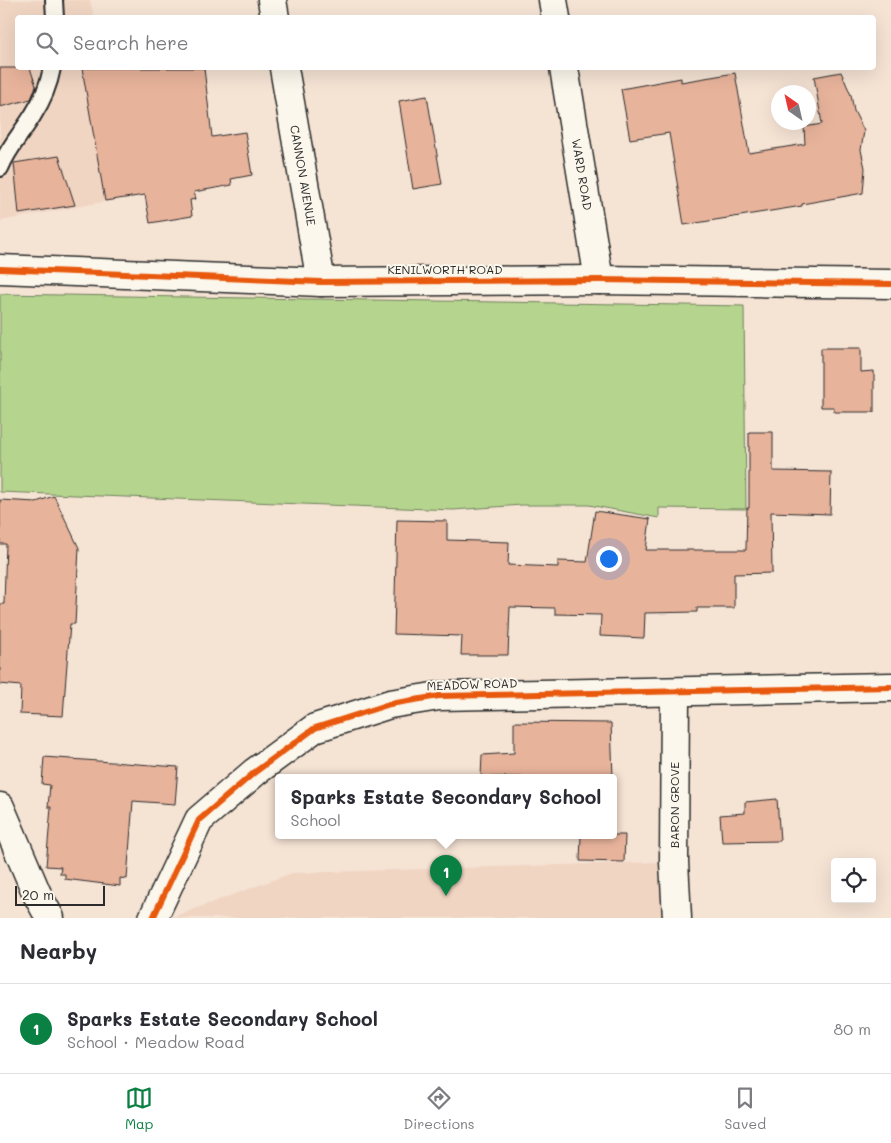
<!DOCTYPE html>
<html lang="en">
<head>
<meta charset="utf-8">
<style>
  :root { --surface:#fff; --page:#f7f7f7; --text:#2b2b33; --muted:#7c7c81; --line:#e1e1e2; --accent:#0b8043 }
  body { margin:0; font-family:Mali,sans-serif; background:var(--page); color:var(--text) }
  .controls { position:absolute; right:15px; bottom:15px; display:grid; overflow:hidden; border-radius:5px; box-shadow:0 5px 20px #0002 }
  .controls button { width:45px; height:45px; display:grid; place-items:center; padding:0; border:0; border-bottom:1px solid var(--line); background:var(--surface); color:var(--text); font:25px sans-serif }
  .compass { position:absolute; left:771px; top:85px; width:45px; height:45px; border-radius:50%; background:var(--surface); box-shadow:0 5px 20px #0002; rotate:326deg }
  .scale { position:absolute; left:15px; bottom:12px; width:90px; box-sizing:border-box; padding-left:5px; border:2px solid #2b2b2b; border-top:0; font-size:14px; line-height:18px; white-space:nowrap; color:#2b2b2b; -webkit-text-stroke:4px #fbf7ec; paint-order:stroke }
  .you { position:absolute; left:608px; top:558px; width:18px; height:18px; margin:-12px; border:4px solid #fff; border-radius:50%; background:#1a73e8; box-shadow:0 0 0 8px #1a73e833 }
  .badge { display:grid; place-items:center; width:32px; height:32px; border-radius:50%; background:var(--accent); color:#fff; font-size:16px; font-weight:700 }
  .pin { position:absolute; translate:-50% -41px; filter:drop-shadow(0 1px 2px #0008) }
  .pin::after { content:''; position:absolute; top:26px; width:18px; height:15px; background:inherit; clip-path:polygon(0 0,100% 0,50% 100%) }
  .popup { position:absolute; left:275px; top:774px; width:342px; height:65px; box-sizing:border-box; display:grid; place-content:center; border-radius:5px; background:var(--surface); filter:drop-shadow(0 1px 4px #0005); font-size:16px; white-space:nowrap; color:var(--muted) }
  .popup b { font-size:19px; color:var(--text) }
  .popup::after { content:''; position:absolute; left:50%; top:100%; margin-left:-10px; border:10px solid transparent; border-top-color:var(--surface) }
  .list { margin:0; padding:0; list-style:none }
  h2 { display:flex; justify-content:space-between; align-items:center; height:65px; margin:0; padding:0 20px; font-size:21px }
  h2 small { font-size:16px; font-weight:400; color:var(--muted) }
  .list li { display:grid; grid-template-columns:32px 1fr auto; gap:15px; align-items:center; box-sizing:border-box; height:90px; padding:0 20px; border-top:1px solid var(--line) }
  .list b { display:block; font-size:19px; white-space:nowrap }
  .list p { margin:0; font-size:16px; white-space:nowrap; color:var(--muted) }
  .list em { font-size:16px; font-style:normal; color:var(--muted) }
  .icon { flex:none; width:28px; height:28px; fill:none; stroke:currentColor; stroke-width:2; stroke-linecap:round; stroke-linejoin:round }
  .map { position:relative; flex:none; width:891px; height:918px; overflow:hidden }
  .search { position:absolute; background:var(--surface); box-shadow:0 5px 20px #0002; left:15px; right:15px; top:15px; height:55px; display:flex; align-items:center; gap:12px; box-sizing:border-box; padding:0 18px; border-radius:5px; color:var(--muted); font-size:19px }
  .sheet { height:155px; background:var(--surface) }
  nav { display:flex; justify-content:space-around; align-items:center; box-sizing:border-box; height:70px; border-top:1px solid var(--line); background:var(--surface); font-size:14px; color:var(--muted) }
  nav a { display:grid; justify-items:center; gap:2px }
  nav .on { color:var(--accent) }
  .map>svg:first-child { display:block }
  .built { fill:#f1d5c3 }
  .green { fill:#b5d58e; stroke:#70805c }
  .building { fill:#e8b39b; stroke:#2b2b2b }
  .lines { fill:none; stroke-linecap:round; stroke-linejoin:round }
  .service-casing { stroke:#2b2b2b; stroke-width:20 }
  .minor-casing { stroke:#2b2b2b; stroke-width:31 }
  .service { stroke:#fbf7ec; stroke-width:16 }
  .minor { stroke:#fbf7ec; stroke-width:28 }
  .cycleway-casing { stroke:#fbf7ec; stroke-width:9 }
  .cycleway { stroke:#e8590c; stroke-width:6 }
  .labels { text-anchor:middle; stroke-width:4; stroke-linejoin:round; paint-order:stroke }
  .street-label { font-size:12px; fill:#2b2b2b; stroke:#fbf7ec }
</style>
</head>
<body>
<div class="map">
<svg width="891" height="918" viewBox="0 0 891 918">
  <rect width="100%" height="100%" fill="#f5e3d4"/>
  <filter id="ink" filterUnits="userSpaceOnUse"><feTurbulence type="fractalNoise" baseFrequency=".02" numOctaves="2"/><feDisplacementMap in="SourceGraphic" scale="10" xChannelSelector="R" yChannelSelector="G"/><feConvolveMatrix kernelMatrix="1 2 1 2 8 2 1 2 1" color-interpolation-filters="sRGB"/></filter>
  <g filter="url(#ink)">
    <g class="built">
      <path d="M0 0H90L94 17 18 18V68H103L125 198 0 221Z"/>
      <path d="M660 862 662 918H170L292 873Z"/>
    </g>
    <path class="green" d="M0 294 744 306 746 509 659 508V518L589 505H522L453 510 0 492Z"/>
    <g class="building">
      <path d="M0 68H30L36 86 31 99 0 107Z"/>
      <path d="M82 68H204L212 137 245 132 252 175 231 179 232 185 194 192 196 199 190 200 192 216 150 223 145 195 105 201Z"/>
      <path d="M841 72 851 95 854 111 864 131 861 150 865 168 863 193 802 204V206L684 225 669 133 630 139 621 89 681 78V82L735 73 749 153 805 144 804 127 822 124 814 77Z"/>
      <path d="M427 96 442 184 413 189 399 101Z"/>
      <path d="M59 156 75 205 19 214 14 163Z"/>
      <path d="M821 348H861V372L874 371V412H834V407H821Z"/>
      <path d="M749 432H773V471L831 472 830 514 771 512 772 573 734 574V608H697V612L645 613 644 638 600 636 601 615 555 614V608L510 607 508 655H461L462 636 394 634 397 520 447 521V540L509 542 508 565 558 567V561L587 562 595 511 650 519 646 550H746L747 508H749Z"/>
      <path d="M54 496 79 548 75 624H70L63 716 20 714 21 686 0 684V604H4L6 544H0V500L36 502Z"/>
      <path d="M514 722 611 723 613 777H481L482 755 514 753Z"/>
      <path d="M44 757 178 767 175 804 133 801 127 879 120 878V886L65 879V874H60L61 867 46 866 51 807H48L50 785 42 784Z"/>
      <path d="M777 799 780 841 722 842 720 815 745 813V802Z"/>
      <path d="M581 835H625L624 862 580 861Z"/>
    </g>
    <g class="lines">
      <g class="service-casing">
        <g id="service">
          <path d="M54 0 55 18"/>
          <path d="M0 168C8 148 22 133 33 115 42 101 49 84 52 68"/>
        </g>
      </g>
      <g class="minor-casing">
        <g id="minor">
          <path d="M272 0 275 18"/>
          <path d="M553 0 556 18"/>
          <path id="s1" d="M284 68 321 282"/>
          <path id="s2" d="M564 68 599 280"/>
          <path d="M0 269 321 282 599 280 891 284"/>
          <path d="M675 692 674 862 677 918"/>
          <path d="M0 807 37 894 50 918"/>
          <path d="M153 918 199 820 255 772 315 728 390 704 439 696 891 687"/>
        </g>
      </g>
      <use href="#service" class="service"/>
      <use href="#minor" class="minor"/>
      <g class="cycleway-casing">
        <g id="cycleway">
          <path d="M0 269 321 282 599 280 891 284"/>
          <path d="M153 918 199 820 255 772 315 728 390 704 439 696 891 687"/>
        </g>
      </g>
      <use href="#cycleway" class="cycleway"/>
    </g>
  </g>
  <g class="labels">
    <g class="street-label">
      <text dy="4" stroke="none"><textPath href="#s2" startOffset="108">WARD ROAD</textPath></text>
      <text dy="4" stroke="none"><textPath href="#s1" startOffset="109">CANNON AVENUE</textPath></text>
      <text x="445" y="274">KENILWORTH ROAD</text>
      <text transform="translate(472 685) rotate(-2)" y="4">MEADOW ROAD</text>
      <text transform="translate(675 805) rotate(-90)" y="4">BARON GROVE</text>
    </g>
  </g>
</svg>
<div class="controls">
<button><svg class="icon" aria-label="locate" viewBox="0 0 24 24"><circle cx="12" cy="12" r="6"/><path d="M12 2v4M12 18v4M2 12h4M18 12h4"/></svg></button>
</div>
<svg class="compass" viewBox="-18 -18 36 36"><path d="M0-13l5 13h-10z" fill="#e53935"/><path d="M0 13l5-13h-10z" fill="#7c7c81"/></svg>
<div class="scale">20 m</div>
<div class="you"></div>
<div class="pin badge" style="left:446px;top:896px">1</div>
<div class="popup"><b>Sparks Estate Secondary School</b>School</div>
<div class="search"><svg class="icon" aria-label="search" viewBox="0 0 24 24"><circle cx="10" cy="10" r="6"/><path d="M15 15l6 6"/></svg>Search here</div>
</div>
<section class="sheet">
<h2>Nearby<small></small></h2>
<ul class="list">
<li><span class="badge">1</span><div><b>Sparks Estate Secondary School</b><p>School · Meadow Road</p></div><em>80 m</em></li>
</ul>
</section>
<nav>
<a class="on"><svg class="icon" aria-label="map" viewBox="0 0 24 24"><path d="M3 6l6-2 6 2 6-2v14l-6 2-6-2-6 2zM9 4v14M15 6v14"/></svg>Map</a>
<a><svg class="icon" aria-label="directions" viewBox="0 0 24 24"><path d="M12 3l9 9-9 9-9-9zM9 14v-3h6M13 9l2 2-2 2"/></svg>Directions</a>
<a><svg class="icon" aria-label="saved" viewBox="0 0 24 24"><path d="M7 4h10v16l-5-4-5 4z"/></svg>Saved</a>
</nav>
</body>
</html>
